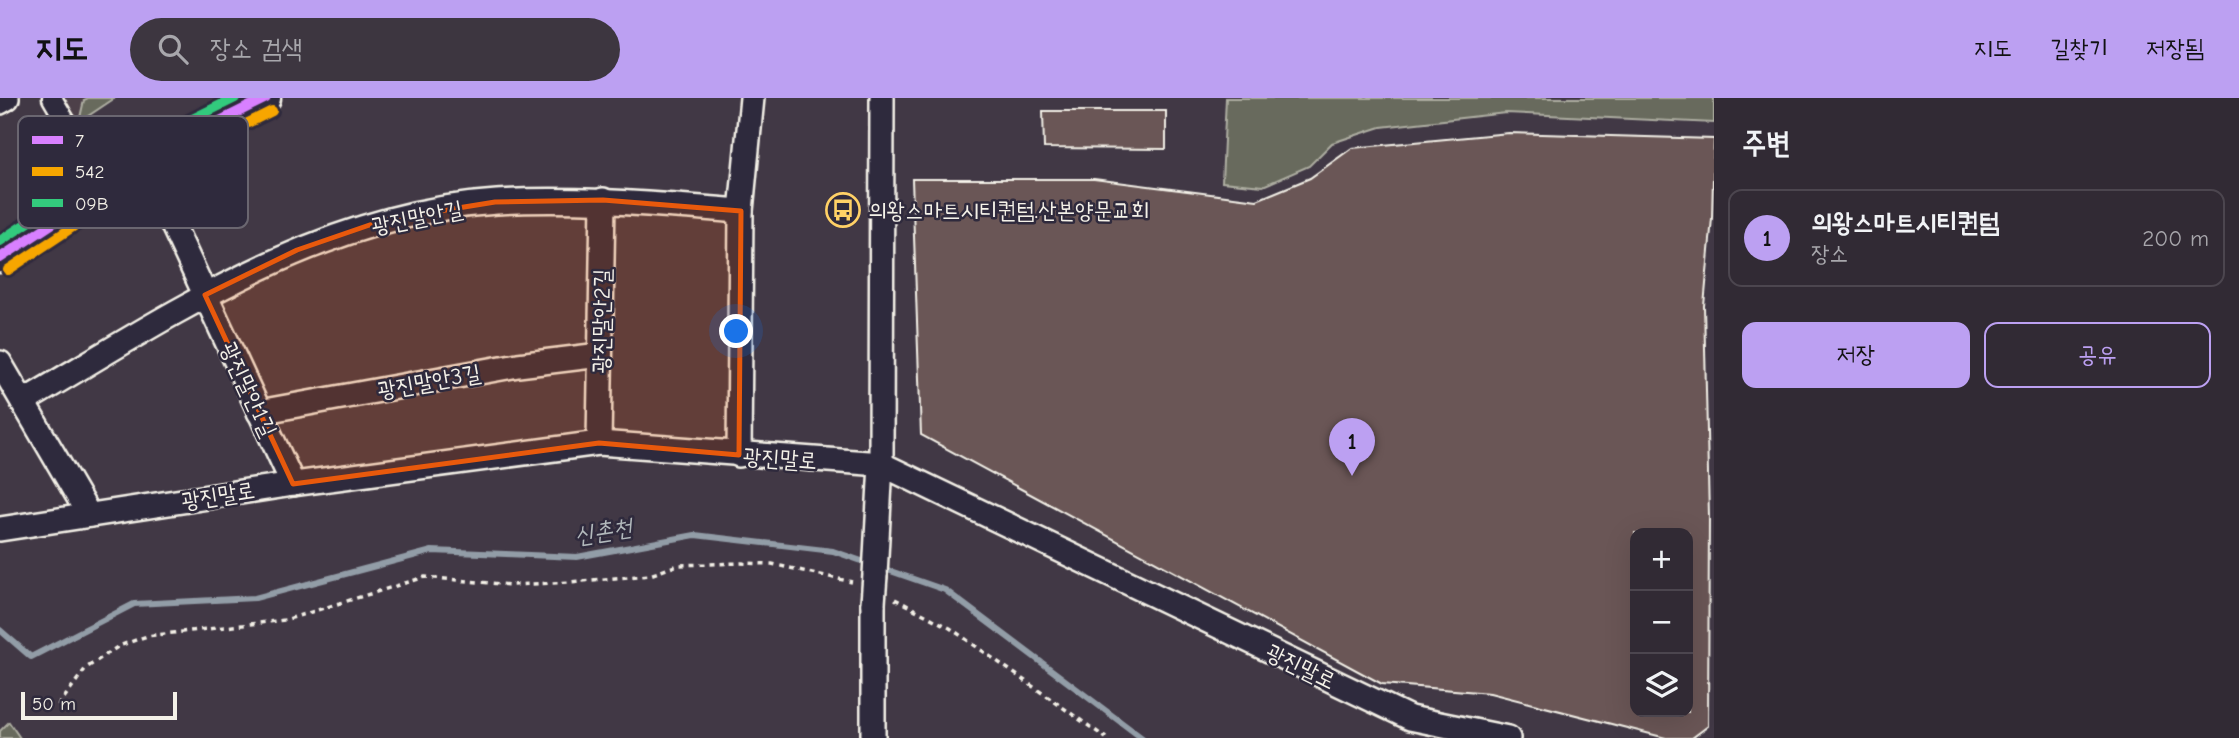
<!DOCTYPE html>
<html lang="ko">
<head>
<meta charset="utf-8">
<style>
  :root { --surface:#312a34; --page:#3d3640; --text:#f1f3f6; --muted:#a8a7ac; --line:#4c464f; --accent:#bca0f2 }
  body { margin:0; font-family:"Comic Neue","Poor Story",sans-serif; background:var(--page); color:var(--text) }
  .controls { position:absolute; right:21px; bottom:21px; display:grid; overflow:hidden; border-radius:14px; box-shadow:0 7px 28px #0002 }
  .controls button { width:63px; height:63px; display:grid; place-items:center; padding:0; border:0; border-bottom:2px solid var(--line); background:var(--surface); color:var(--text); font:35px sans-serif }
  .scale { position:absolute; left:21px; bottom:18px; width:156px; box-sizing:border-box; padding-left:7px; border:4px solid #f4f1e8; border-top:0; font-size:19px; line-height:24px; white-space:nowrap; color:#f4f1e8; -webkit-text-stroke:5px #2f2a3d; paint-order:stroke }
  .you { position:absolute; left:737px; top:234px; width:24px; height:24px; margin:-18px; border:5px solid #fff; border-radius:50%; background:#1a73e8; box-shadow:0 0 0 10px #1a73e833 }
  .badge { display:grid; place-items:center; width:46px; height:46px; border-radius:50%; background:var(--accent); color:#111; font-size:23px; font-weight:700 }
  .pin { position:absolute; translate:-50% -58px; filter:drop-shadow(0 2px 4px #0008) }
  .pin::after { content:''; position:absolute; top:37px; width:24px; height:21px; background:inherit; clip-path:polygon(0 0,100% 0,50% 100%) }
  .list { margin:0; padding:0; list-style:none }
  h2 { display:flex; justify-content:space-between; align-items:center; height:91px; margin:0; padding:0 28px; font-size:30px }
  h2 small { font-size:23px; font-weight:400; color:var(--muted) }
  .list li { display:grid; grid-template-columns:46px 1fr auto; gap:21px; align-items:center; box-sizing:border-box; height:98px; margin:0 14px 14px; padding:0 14px; border:2px solid var(--line); border-radius:14px }
  .list b { display:block; font-size:26px; white-space:nowrap }
  .list p { margin:0; font-size:23px; white-space:nowrap; color:var(--muted) }
  .list em { font-size:23px; font-style:normal; color:var(--muted) }
  .actions { display:flex; gap:14px; padding:21px 28px }
  .actions a { flex:1; padding:16px 0; border:2px solid var(--accent); border-radius:14px; text-align:center; font-size:24px; color:var(--accent) }
  .actions .main { background:var(--accent); color:#111 }
  .icon { flex:none; width:38px; height:38px; fill:none; stroke:currentColor; stroke-width:2; stroke-linecap:round; stroke-linejoin:round }
  .map { position:relative; flex:none; width:1714px; height:640px; overflow:hidden }
  header { display:flex; align-items:center; gap:42px; box-sizing:border-box; height:98px; padding:0 35px; background:var(--accent); color:#111 }
  header strong { font-size:33px }
  nav { display:flex; gap:38px; margin-inline-start:auto; font-size:24px }
  .search { width:490px; height:63px; background:var(--page); display:flex; align-items:center; gap:18px; box-sizing:border-box; padding:0 24px; border-radius:38px; color:var(--muted); font-size:26px }
  main { display:flex }
  aside { flex:1; background:var(--surface) }
  .map>svg:first-child { display:block }
  .built { fill:#4d414a }
  .green { fill:#686b5d; stroke:#aeaea2; stroke-width:2 }
  .lines { fill:none; stroke-linecap:round; stroke-linejoin:round }
  .stream { stroke:#929da7; stroke-width:6 }
  .building { fill:#6a5757; stroke:#f4f1e8; stroke-width:2; fill-rule:evenodd }
  .pedestrian-casing { stroke:#f4f1e8; stroke-width:23 }
  .minor-casing { stroke:#f4f1e8; stroke-width:28 }
  .tertiary-casing { stroke:#f4f1e8; stroke-width:33 }
  .path { stroke:#f4f1e8; stroke-width:3.5; stroke-dasharray:5 5; stroke-linecap:butt }
  .pedestrian { stroke:#2f2a3d; stroke-width:18 }
  .minor { stroke:#2f2a3d; stroke-width:23 }
  .tertiary { stroke:#2f2a3d; stroke-width:28 }
  .minor-bridge-casing { stroke:#f4f1e8; stroke-width:28; stroke-linecap:butt }
  .minor-bridge { stroke:#2f2a3d; stroke-width:23 }
  .bus-1-casing { stroke:#2f2a3d; stroke-width:16 }
  .bus-2-casing { stroke:#2f2a3d; stroke-width:16 }
  .bus-3-casing { stroke:#2f2a3d; stroke-width:16 }
  .bus-1 { stroke:#d880ff; stroke-width:10 }
  .bus-2 { stroke:#f7a600; stroke-width:10 }
  .bus-3 { stroke:#33ca7d; stroke-width:10 }
  .marked { fill:#e8590c; fill-opacity:0.2; stroke:#e8590c; stroke-width:5; stroke-linejoin:round }
  .labels { text-anchor:middle; stroke-width:5; stroke-linejoin:round; paint-order:stroke }
  .poi-label { font-size:23px; fill:#f4f1e8; stroke:#2f2a3d; text-anchor:start }
  .street-label { font-size:23px; fill:#f4f1e8; stroke:#2f2a3d }
  .water-label { font-size:24px; font-style:italic; fill:#b2b9bc; stroke:#2f2a3d }
  .key { fill:#2f2a3d; stroke:#6a6670; stroke-width:2 }
  .key-label { font-size:19px; fill:#f4f1e8 }
</style>
</head>
<body>
<header>
<strong>지도</strong>
<div class="search"><svg class="icon" aria-label="search" viewBox="0 0 24 24"><circle cx="10" cy="10" r="6"/><path d="M15 15l6 6"/></svg>장소 검색</div>
<nav><a>지도</a><a>길찾기</a><a>저장됨</a></nav>
</header>
<main>
<div class="map">
<svg width="1714" height="640" viewBox="0 0 1714 640">
  <rect width="100%" height="100%" fill="#413845"/>
  <filter id="ink" filterUnits="userSpaceOnUse"><feTurbulence type="fractalNoise" baseFrequency=".0143" numOctaves="2"/><feDisplacementMap in="SourceGraphic" scale="14" xChannelSelector="R" yChannelSelector="G"/><feConvolveMatrix kernelMatrix="1 2 1 2 8 2 1 2 1" color-interpolation-filters="sRGB"/></filter>
  <g filter="url(#ink)">
    <path class="built" d="M64 0H115L79 24Z"/>
    <g class="green">
      <path d="M88 0H115L79 24 84 2Z"/>
      <path d="M1226 0H1714V25L1506 15 1381 29 1332 45 1309 68 1263 88 1222 84Z"/>
      <path d="M9 624 20 640H0V633Z"/>
    </g>
    <g class="lines">
      <path class="stream" d="M0 532 31 559 134 506 255 500 432 453 577 459 695 437 833 453 945 492 1142 640"/>
    </g>
    <g class="building">
      <path d="M1043 13H1166V51L1044 50Z"/>
      <path d="M1509 35 1714 41 1712 120 1704 208 1709 418 1708 628 1692 640H1666L1490 595 1382 586 921 337 912 81H1094L1257 102 1310 80 1352 50ZM1635 435H1688V614H1635Z"/>
    </g>
    <g class="lines">
      <g class="pedestrian-casing">
        <path id="pedestrian" d="M52 0 87 60"/>
      </g>
      <g class="minor-casing">
        <g id="minor">
          <path d="M0 4 7 0"/>
          <path d="M144 65 293 386"/>
          <path d="M0 265 89 417"/>
          <path d="M23 304C171 217 320 115 497 104 579 99 660 107 741 113"/>
          <path d="M259 314 518 267 600 257"/>
          <path d="M599 345 603 102"/>
          <path d="M739 357 741 113 752 0"/>
          <path d="M0 431 293 386 599 345 881 366 1410 620 1508 640"/>
          <path d="M875 477 881 366 882 0"/>
          <path d="M873 640V505"/>
        </g>
      </g>
      <g class="tertiary-casing">
        <path id="tertiary" d="M0 160 168 49 266 0"/>
      </g>
      <g class="path">
        <path d="M895 501 950 530 1106 640"/>
        <path d="M58 608 86 570 119 548 147 538 285 522 425 479 511 487 570 484 650 477 678 467 741 465 772 466 852 484"/>
      </g>
      <use href="#pedestrian" class="pedestrian"/>
      <use href="#minor" class="minor"/>
      <use href="#tertiary" class="tertiary"/>
      <g class="minor-bridge-casing">
        <path id="minor-bridge" d="M873 505 875 477"/>
      </g>
      <use href="#minor-bridge" class="minor-bridge"/>
      <g class="bus-1-casing">
        <path id="bus-1" d="M0 160 168 49 266 0"/>
      </g>
      <g class="bus-2-casing">
        <path id="bus-2" d="M8 172 175 61 272 13"/>
      </g>
      <g class="bus-3-casing">
        <path id="bus-3" d="M0 143 160 37 235 0"/>
      </g>
      <use href="#bus-1" class="bus-1"/>
      <use href="#bus-2" class="bus-2"/>
      <use href="#bus-3" class="bus-3"/>
    </g>
  </g>
  <path class="marked" d="M603 102 741 113 739 357 599 345 293 386 205 197 297 152 384 122 495 104Z"/>
  <defs>
    <g id="bus-ring" transform="scale(1.75)"><circle r="9.5" fill="#2f2a3d" stroke="#ffd166" stroke-width="1.5"/><path d="M-5-6H5V4H4V6H2V4H-2V6H-4V4H-5ZM-3.5-4V0h7V-4ZM-3.5 1.2v1.5H-2V1.2ZM2 1.2v1.5H3.5V1.2Z" fill="#ffd166"/></g>
  </defs>
  <g fill-rule="evenodd">
    <use href="#bus-ring" x="843" y="112"/>
  </g>
  <g class="labels">
    <g class="poi-label">
      <text x="868" y="120">의왕스마트시티퀀텀.산본양문교회</text>
    </g>
    <g class="street-label">
      <text transform="translate(417 119) rotate(-11)" y="8">광진말안길</text>
      <text transform="translate(601 223) rotate(-89)" y="8">광진말안2길</text>
      <text transform="translate(429 283) rotate(-10)" y="8">광진말안3길</text>
      <text transform="translate(249 291) rotate(65)" y="8">광진말안1길</text>
      <text transform="translate(780 360) rotate(4)" y="8">광진말로</text>
      <text transform="translate(218 397) rotate(-9)" y="8">광진말로</text>
      <text transform="translate(1301 568) rotate(26)" y="8">광진말로</text>
    </g>
    <g class="water-label">
      <text transform="translate(603 433) rotate(-9)" y="8">신촌천</text>
    </g>
  </g>
  <rect x="18" y="18" width="230" height="112" rx="10" class="key"/>
  <rect x="32" y="38" width="31" height="8" fill="#d880ff"/>
  <rect x="32" y="69" width="31" height="9" fill="#f7a600"/>
  <rect x="32" y="101" width="31" height="8" fill="#33ca7d"/>
  <g class="key-label">
    <text x="75" y="49">7</text>
    <text x="75" y="80">542</text>
    <text x="75" y="112">09B</text>
  </g>
</svg>
<div class="controls">
<button>+</button>
<button>−</button>
<button><svg class="icon" aria-label="layers" viewBox="0 0 24 24"><path d="M12 4l9 5-9 5-9-5zM3 14l9 5 9-5"/></svg></button>
</div>
<div class="scale">50 m</div>
<div class="you"></div>
<div class="pin badge" style="left:1352px;top:378px">1</div>
</div>
<aside>
<h2>주변<small></small></h2>
<ul class="list">
<li><span class="badge">1</span><div><b>의왕스마트시티퀀텀</b><p>장소</p></div><em>200 m</em></li>
</ul>
<div class="actions"><a class="main">저장</a><a>공유</a></div>
</aside>
</main>
</body>
</html>
